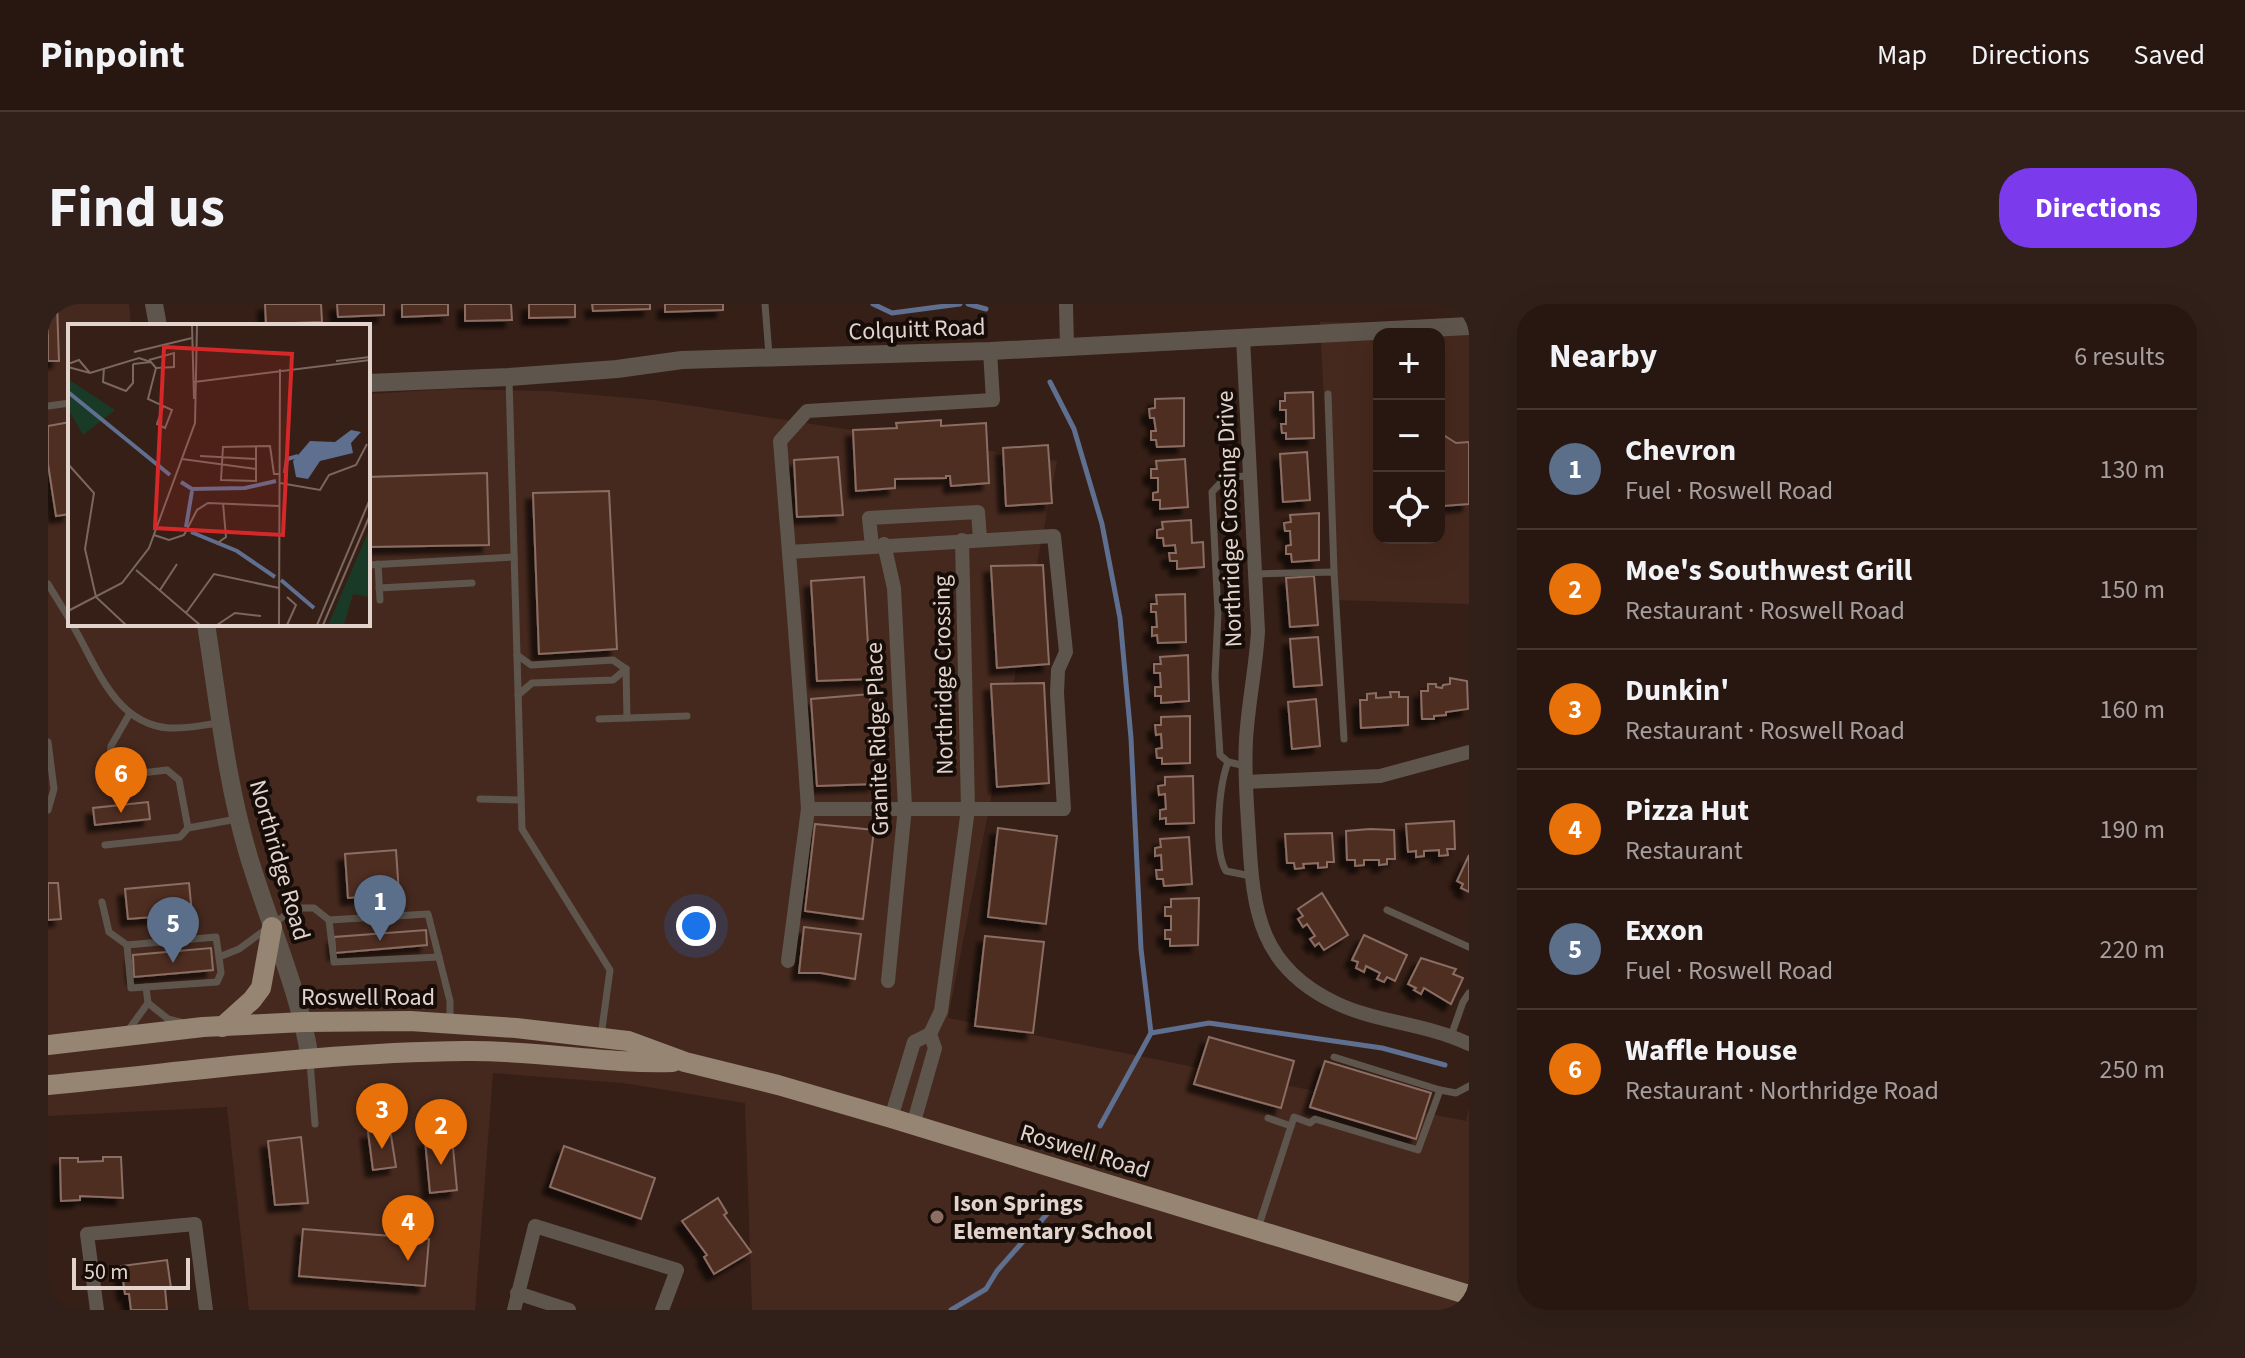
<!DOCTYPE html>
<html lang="en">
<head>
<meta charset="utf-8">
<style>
  :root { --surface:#281710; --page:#302019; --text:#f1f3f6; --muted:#a59f9f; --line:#443630; --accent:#7c3aed }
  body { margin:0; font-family:"Source Sans 3",sans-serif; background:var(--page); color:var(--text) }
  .controls { position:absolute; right:24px; top:24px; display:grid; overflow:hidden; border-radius:16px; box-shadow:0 8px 32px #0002 }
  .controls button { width:72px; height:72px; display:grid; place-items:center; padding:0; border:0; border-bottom:2px solid var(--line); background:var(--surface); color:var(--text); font:40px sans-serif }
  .scale { position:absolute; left:24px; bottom:20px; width:118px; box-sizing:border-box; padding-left:8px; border:4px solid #e3d3cd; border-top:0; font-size:22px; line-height:28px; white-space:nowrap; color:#e3d3cd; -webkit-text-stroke:6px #160c08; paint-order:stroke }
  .you { position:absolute; left:648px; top:622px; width:28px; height:28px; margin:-20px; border:6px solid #fff; border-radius:50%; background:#1a73e8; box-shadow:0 0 0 12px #1a73e833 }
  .badge { display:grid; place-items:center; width:52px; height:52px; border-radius:50%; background:var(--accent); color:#fff; font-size:26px; font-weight:700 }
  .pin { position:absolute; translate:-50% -66px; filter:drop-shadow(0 2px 4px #0008) }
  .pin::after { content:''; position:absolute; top:42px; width:28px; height:24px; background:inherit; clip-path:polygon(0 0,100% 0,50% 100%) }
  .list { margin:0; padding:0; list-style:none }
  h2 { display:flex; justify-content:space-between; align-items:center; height:104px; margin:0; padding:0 32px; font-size:34px }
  h2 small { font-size:26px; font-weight:400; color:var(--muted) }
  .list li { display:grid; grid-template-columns:52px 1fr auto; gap:24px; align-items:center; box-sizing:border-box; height:120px; padding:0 32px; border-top:2px solid var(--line) }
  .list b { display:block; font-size:30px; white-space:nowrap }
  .list p { margin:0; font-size:26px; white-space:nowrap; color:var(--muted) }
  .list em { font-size:26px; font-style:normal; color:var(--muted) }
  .icon { flex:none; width:44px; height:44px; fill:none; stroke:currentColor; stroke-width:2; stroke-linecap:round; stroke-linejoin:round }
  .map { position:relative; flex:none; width:1421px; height:1006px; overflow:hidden; border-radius:32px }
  header { display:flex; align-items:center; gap:48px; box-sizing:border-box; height:112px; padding:0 40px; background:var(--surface); border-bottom:2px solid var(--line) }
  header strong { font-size:38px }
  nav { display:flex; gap:44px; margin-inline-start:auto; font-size:28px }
  .intro { display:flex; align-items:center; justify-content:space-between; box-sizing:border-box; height:192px; padding:0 48px }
  h1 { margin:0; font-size:56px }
  .button { padding:20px 36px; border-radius:32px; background:var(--accent); color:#fff; font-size:28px; font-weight:700 }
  main { display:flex; gap:48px; padding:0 48px }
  aside { flex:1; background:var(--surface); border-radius:32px; box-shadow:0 8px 32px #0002 }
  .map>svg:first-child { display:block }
  .built { fill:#46291e; fill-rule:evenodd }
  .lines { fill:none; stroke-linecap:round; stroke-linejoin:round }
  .stream { stroke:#5e6f90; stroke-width:5 }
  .building { fill:#502e21; stroke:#8a6d63; stroke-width:2; filter:url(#shadow) }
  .service { stroke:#5e564d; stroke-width:7 }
  .minor { stroke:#5e564d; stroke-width:14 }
  .tertiary { stroke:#5e564d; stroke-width:18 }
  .primary { stroke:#968573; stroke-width:20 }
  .education-dot { fill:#8d6e63; stroke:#160c08; stroke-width:3 }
  .labels { text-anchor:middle; stroke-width:8; stroke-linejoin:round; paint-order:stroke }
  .street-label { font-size:24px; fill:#e3d3cd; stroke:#160c08 }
  .poi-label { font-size:24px; font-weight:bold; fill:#e3d3cd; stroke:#160c08; text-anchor:start }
  .inset-river { fill:none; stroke:#5e6f90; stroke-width:4 }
  .inset-road { fill:none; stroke:#7b675f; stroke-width:2 }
  .view { fill:#d62828; fill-opacity:0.15; stroke:#d62828; stroke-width:4 }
  .inset-edge { fill:none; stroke:#e3d3cd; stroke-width:4 }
</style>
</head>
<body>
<header>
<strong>Pinpoint</strong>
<nav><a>Map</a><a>Directions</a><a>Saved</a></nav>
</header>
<div class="intro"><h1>Find us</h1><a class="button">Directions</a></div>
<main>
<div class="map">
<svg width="1421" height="1006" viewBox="0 0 1421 1006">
  <defs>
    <filter id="shadow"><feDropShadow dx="-7" dy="7" stdDeviation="2" flood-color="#0009"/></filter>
  </defs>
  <rect width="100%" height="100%" fill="#361f16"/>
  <g class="built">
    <path d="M0 0H81L83 22H22V320H320V90L402 85 500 87 605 96 1009 157 900 714 1418 817 1421 804V1006H704L697 799 575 779 445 769 427 1006H201L179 803 0 812Z"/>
    <path d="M1272 18 1421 20V300L1286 296ZM1331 30H1391V234H1331Z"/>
  </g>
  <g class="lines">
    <g class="stream">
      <path d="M825 0 844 9 912 0"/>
      <path d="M920 0 938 5"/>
      <path d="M1002 78 1026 125 1054 220 1072 314 1083 434 1093 645 1103 729 1052 822"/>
      <path d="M1103 729 1161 719 1334 744 1397 761"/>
      <path d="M903 1006 938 985 949 967 999 910"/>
    </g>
  </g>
  <g class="building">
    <path d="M0 0H9L11 57H0Z"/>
    <path d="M217 0H273L274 18 218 20Z"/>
    <path d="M289 0H336V11L290 13Z"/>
    <path d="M354 0H400V11L354 13Z"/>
    <path d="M417 0H463L464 16 417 17Z"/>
    <path d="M481 0H527V13L481 14Z"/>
    <path d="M544 0H602V5L545 7Z"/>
    <path d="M617 0H675V6L617 8Z"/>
    <path d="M1265 88 1266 134 1238 135V129H1234L1233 120H1238V106H1232V97H1237V89Z"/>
    <path d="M1136 94V142L1109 143 1108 136H1103V127H1108L1106 114H1102L1101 105 1107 104V95Z"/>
    <path d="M893 116V122L938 119 941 179 903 182 902 172H898V174L847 175V184L808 187 805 126 849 124 848 119Z"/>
    <path d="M22 118V210L8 212 0 160V122Z"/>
    <path d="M1397 132 1408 139 1421 138V200L1395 202 1391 138Z"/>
    <path d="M1000 141 1004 199 958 202 955 144Z"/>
    <path d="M1259 148 1262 196 1235 198 1232 150Z"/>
    <path d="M790 153 795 211 749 213 746 156Z"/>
    <path d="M1137 155 1140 203 1112 205V196H1105V189L1110 188V174H1103V165H1109L1108 157Z"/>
    <path d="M439 169 441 241 320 243V173Z"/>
    <path d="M561 187 569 345 491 350 485 189Z"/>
    <path d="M1271 209V256L1244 258 1243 250H1238V242L1243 241 1242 227H1237L1236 219 1243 218 1242 211Z"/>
    <path d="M1143 216 1144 239 1155 238 1156 263 1129 265V257H1122L1121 249H1128L1127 241 1116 242 1115 234H1109V226L1115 225 1114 218Z"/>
    <path d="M995 261 1001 360 949 364 943 262Z"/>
    <path d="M1266 272 1270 321 1242 323 1238 274Z"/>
    <path d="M816 273 822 375 769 377 763 277Z"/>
    <path d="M1137 290 1138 338 1110 339 1109 331 1104 332V323H1109L1108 308H1103V300H1109L1108 291Z"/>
    <path d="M1270 333 1274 381 1246 383 1242 335Z"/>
    <path d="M1140 351 1141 397 1113 399V392H1107V383H1113L1112 369H1106V360H1113L1112 353Z"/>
    <path d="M1402 374 1419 377 1420 405 1398 408V411L1386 412V415H1374L1373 387H1380V380H1388V383L1394 384 1395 381 1402 380Z"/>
    <path d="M996 379 1001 479 949 483 943 380Z"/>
    <path d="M1342 388H1351V393H1360V421L1313 424 1312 396H1319V390L1328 389V394L1343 393Z"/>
    <path d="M822 390 827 480 769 482 763 395Z"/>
    <path d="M1268 395 1272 442 1244 445 1240 398Z"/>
    <path d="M1142 412V459L1114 460V454H1109L1108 445 1114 444 1113 430 1108 431 1107 421H1113V413Z"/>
    <path d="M1145 472 1146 519 1118 520V514L1112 515V506L1118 505 1117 490 1111 491 1110 482 1117 481V473Z"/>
    <path d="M100 498 102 515 47 521 45 504Z"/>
    <path d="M1406 517 1407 545H1399L1400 551 1391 552V546L1376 547V552L1368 553V547L1360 548 1358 520Z"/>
    <path d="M767 520 826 526 815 615 757 607Z"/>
    <path d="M950 524 1009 532 998 620 940 613Z"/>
    <path d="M1322 525 1346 526 1347 555H1339V560L1331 561V556H1316V561L1307 562V556H1299L1298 527Z"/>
    <path d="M1284 529 1286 558H1279V563L1270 564V559L1255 560 1256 564 1247 565 1246 559H1239L1237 530Z"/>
    <path d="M1141 533 1144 580 1116 582 1115 575H1109L1108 566H1114L1113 551 1107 552V544L1113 543 1112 535Z"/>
    <path d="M348 546 351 590 300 594 297 550Z"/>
    <path d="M1421 551V588L1413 584 1415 580 1409 577Z"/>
    <path d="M0 579H10L13 615 0 616Z"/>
    <path d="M141 579 144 610 80 615 77 585Z"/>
    <path d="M1274 589 1300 631 1276 646 1271 639 1267 642 1262 635 1267 632 1259 620 1255 623 1250 615 1255 612 1250 605Z"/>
    <path d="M1151 594 1150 641 1122 642V635H1117V626H1123V612H1117V603H1123V595Z"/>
    <path d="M756 623 813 630 807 675 773 669H751Z"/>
    <path d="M378 626 379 641 287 649 286 633Z"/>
    <path d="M1316 631 1359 651 1347 677 1339 673 1336 678 1329 675 1332 669 1318 662 1316 668 1308 664 1310 658 1304 656Z"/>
    <path d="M937 632 996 638 985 729 927 722Z"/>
    <path d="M163 644 165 666 86 673 85 651Z"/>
    <path d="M1373 654 1408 665 1405 670 1415 674 1403 700 1376 684 1373 690 1366 686 1368 684 1360 680Z"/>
    <path d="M1161 733 1246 757 1233 804 1146 780Z"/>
    <path d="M1277 757 1383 789 1368 835 1262 803Z"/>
    <path d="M342 825 348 863 325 866 320 828Z"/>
    <path d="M253 833 260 899 227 901 220 837Z"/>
    <path d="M404 833 409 886 382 889 377 836Z"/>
    <path d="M516 842 607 874 593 915 502 883Z"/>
    <path d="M55 853H73L75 894 32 892V896L13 897 12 854H30V858L55 857Z"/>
    <path d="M670 894 679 909 676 911 703 948 666 970 656 953 659 951 634 917Z"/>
    <path d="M255 925 381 935 377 982 251 972Z"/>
    <path d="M119 956 123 984H117L119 1006H83L81 990H77L73 962Z"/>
  </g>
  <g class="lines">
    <g class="service">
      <path d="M717 0 721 51"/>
      <path d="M461 75 474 525 562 666 553 732"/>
      <path d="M1280 90 1286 268"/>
      <path d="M0 102 22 99"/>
      <path d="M330 260 332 296"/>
      <path d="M320 261 466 253"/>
      <path d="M1207 270 1286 268 1296 435"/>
      <path d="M0 280 22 316"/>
      <path d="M331 284 424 279"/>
      <path d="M24 320C48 360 66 420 121 424 137 425 155 421 171 419"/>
      <path d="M469 351 483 361 565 356 578 365"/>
      <path d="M578 365 579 414"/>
      <path d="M470 391 484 379 565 376 578 365"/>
      <path d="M551 415 639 412"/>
      <path d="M0 438 6 485 0 506"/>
      <path d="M1180 458C1171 482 1165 545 1178 567L1203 572"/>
      <path d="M1198 462 1180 458 1172 451 1167 373 1170 309 1164 188 1178 173 1202 172"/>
      <path d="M432 495 473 496"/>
      <path d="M140 524 189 515"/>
      <path d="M57 541 132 533 140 524 131 476 119 466 60 473 63 442 82 409"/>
      <path d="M54 598 61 628 79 641"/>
      <path d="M1339 606 1421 643"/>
      <path d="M281 616 286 658 391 653"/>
      <path d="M98 683 83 684 79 641 168 633 171 653"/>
      <path d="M100 699 120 715 132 718"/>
      <path d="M79 728 100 699 98 683 169 678 173 669 171 653 191 645 247 604H266L281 616 380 610 402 697V717"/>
      <path d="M1403 732 1415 698 1421 689"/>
      <path d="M262 758 267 820"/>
      <path d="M1392 786 1408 789 1421 782"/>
      <path d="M1220 814 1243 822"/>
      <path d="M1210 924 1246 813 1262 819 1267 815 1370 846 1392 786 1286 753"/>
    </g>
    <g class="minor">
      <path d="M1018 0 1019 43"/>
      <path d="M1195 34 1210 327C1208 364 1200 400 1198 436 1196 468 1199 501 1201 533 1205 608 1212 663 1288 699 1327 718 1380 720 1421 740"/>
      <path d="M836 240 846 284 857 503 840 677"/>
      <path d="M824 242 821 214 930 208 932 235"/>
      <path d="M741 248 1006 232 1018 348 1010 366 1009 389 1016 505H760C752 382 742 259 732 137L759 107 945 96 942 47"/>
      <path d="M1198 478 1332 472 1421 448"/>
      <path d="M740 657 760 505"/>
      <path d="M843 814 866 738 882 730 893 707 920 505 914 236"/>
      <path d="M865 821 887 744 882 730"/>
      <path d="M469 989 521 1006"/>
      <path d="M49 1006 39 930 147 920 158 1006"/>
      <path d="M466 1006 487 922 629 966 614 1006"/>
    </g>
    <g class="tertiary">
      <path d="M106 0 110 22"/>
      <path d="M320 79 461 73 569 65 634 56 942 47 1421 22"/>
      <path d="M158 320C170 396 178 476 200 550 220 618 251 684 262 755"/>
    </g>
    <g class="primary">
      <path d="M174 723 204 696 213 684 224 623"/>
      <path d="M0 741 155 723 256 718 362 717 468 724 580 737 637 758 730 781 843 814 1421 991"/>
      <path d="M0 781C139 768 279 748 418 747 488 746 556 760 625 758"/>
    </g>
  </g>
  <circle class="education-dot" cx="889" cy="913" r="8"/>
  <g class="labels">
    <g class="street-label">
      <text transform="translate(869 25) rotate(-2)" y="8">Colquitt Road</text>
      <text transform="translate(1181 215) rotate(-92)" y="8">Northridge Crossing Drive</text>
      <text transform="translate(895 371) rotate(-91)" y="8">Northridge Crossing</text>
      <text transform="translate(829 435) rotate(-92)" y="8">Granite Ridge Place</text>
      <text transform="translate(232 556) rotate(74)" y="8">Northridge Road</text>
      <text x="320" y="701">Roswell Road</text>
      <text transform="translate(1037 847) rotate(17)" y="8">Roswell Road</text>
    </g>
    <g class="poi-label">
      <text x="905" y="907">Ison Springs<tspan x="905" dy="28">Elementary School</tspan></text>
    </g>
  </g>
  <g transform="translate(20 20)">
    <rect width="302" height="302" fill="#361f16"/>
    <path d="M0 55 47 86 15 111 0 85ZM302 204V273L285 270 276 301H260Z" fill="#1a3a28"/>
    <path d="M283 106 293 108 283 119 285 129 252 137 240 155 228 153 225 137 242 117 267 118Z" fill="#5e6f90"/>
    <path class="inset-river" d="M0 68 102 151M217 149 219 135 230 132M113 158 124 165 177 164 208 157M118 203 124 167M123 208 169 227 207 253M213 256 246 284"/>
    <path class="inset-road" d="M124 1 126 75M66 28 124 14M81 36 106 29V43L88 44M268 37 302 33M0 40 11 36 22 49M65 40 83 38 88 44 80 75 104 86 97 104 89 100 95 83M0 43 22 49 71 34 83 38M36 44 35 58 58 67 65 59V40M126 58 302 36M188 123V157L153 156 155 123 202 122 206 150H212M132 132 188 135M114 135 188 145M0 140 26 169 17 225 28 273 58 301M212 159 252 166 261 151 288 141 299 120M86 211 101 216 116 211 129 186 140 179 212 182M148 220 158 213 155 179M68 246 132 301M92 266 109 240M219 273 228 281 219 301M0 287 54 259 81 224 127 99 129 1M118 289 146 250 211 264M149 301 167 289 193 292M211 301 212 45M249 301 302 175M255 301 302 191"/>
    <path class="view" d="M96 23 224 30 215 211 87 204Z"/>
    <rect width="302" height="302" class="inset-edge"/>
  </g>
</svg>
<div class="controls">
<button>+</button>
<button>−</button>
<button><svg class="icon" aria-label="locate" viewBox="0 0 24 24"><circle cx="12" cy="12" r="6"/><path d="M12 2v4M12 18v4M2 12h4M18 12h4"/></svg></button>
</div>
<div class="scale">50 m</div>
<div class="you"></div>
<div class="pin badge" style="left:332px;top:637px;background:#5c6f8a">1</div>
<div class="pin badge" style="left:393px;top:861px;background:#e8710a">2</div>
<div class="pin badge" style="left:334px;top:845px;background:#e8710a">3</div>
<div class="pin badge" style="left:360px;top:957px;background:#e8710a">4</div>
<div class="pin badge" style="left:125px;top:659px;background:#5c6f8a">5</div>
<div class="pin badge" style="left:73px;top:509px;background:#e8710a">6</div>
</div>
<aside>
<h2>Nearby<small>6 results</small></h2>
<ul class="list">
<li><span class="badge" style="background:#5c6f8a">1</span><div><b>Chevron</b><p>Fuel · Roswell Road</p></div><em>130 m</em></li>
<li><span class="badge" style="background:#e8710a">2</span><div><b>Moe's Southwest Grill</b><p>Restaurant · Roswell Road</p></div><em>150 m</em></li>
<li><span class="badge" style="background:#e8710a">3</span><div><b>Dunkin'</b><p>Restaurant · Roswell Road</p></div><em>160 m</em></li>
<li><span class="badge" style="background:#e8710a">4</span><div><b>Pizza Hut</b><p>Restaurant</p></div><em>190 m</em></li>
<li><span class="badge" style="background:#5c6f8a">5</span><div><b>Exxon</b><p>Fuel · Roswell Road</p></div><em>220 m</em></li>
<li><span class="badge" style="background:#e8710a">6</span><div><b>Waffle House</b><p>Restaurant · Northridge Road</p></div><em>250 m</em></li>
</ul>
</aside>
</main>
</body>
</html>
